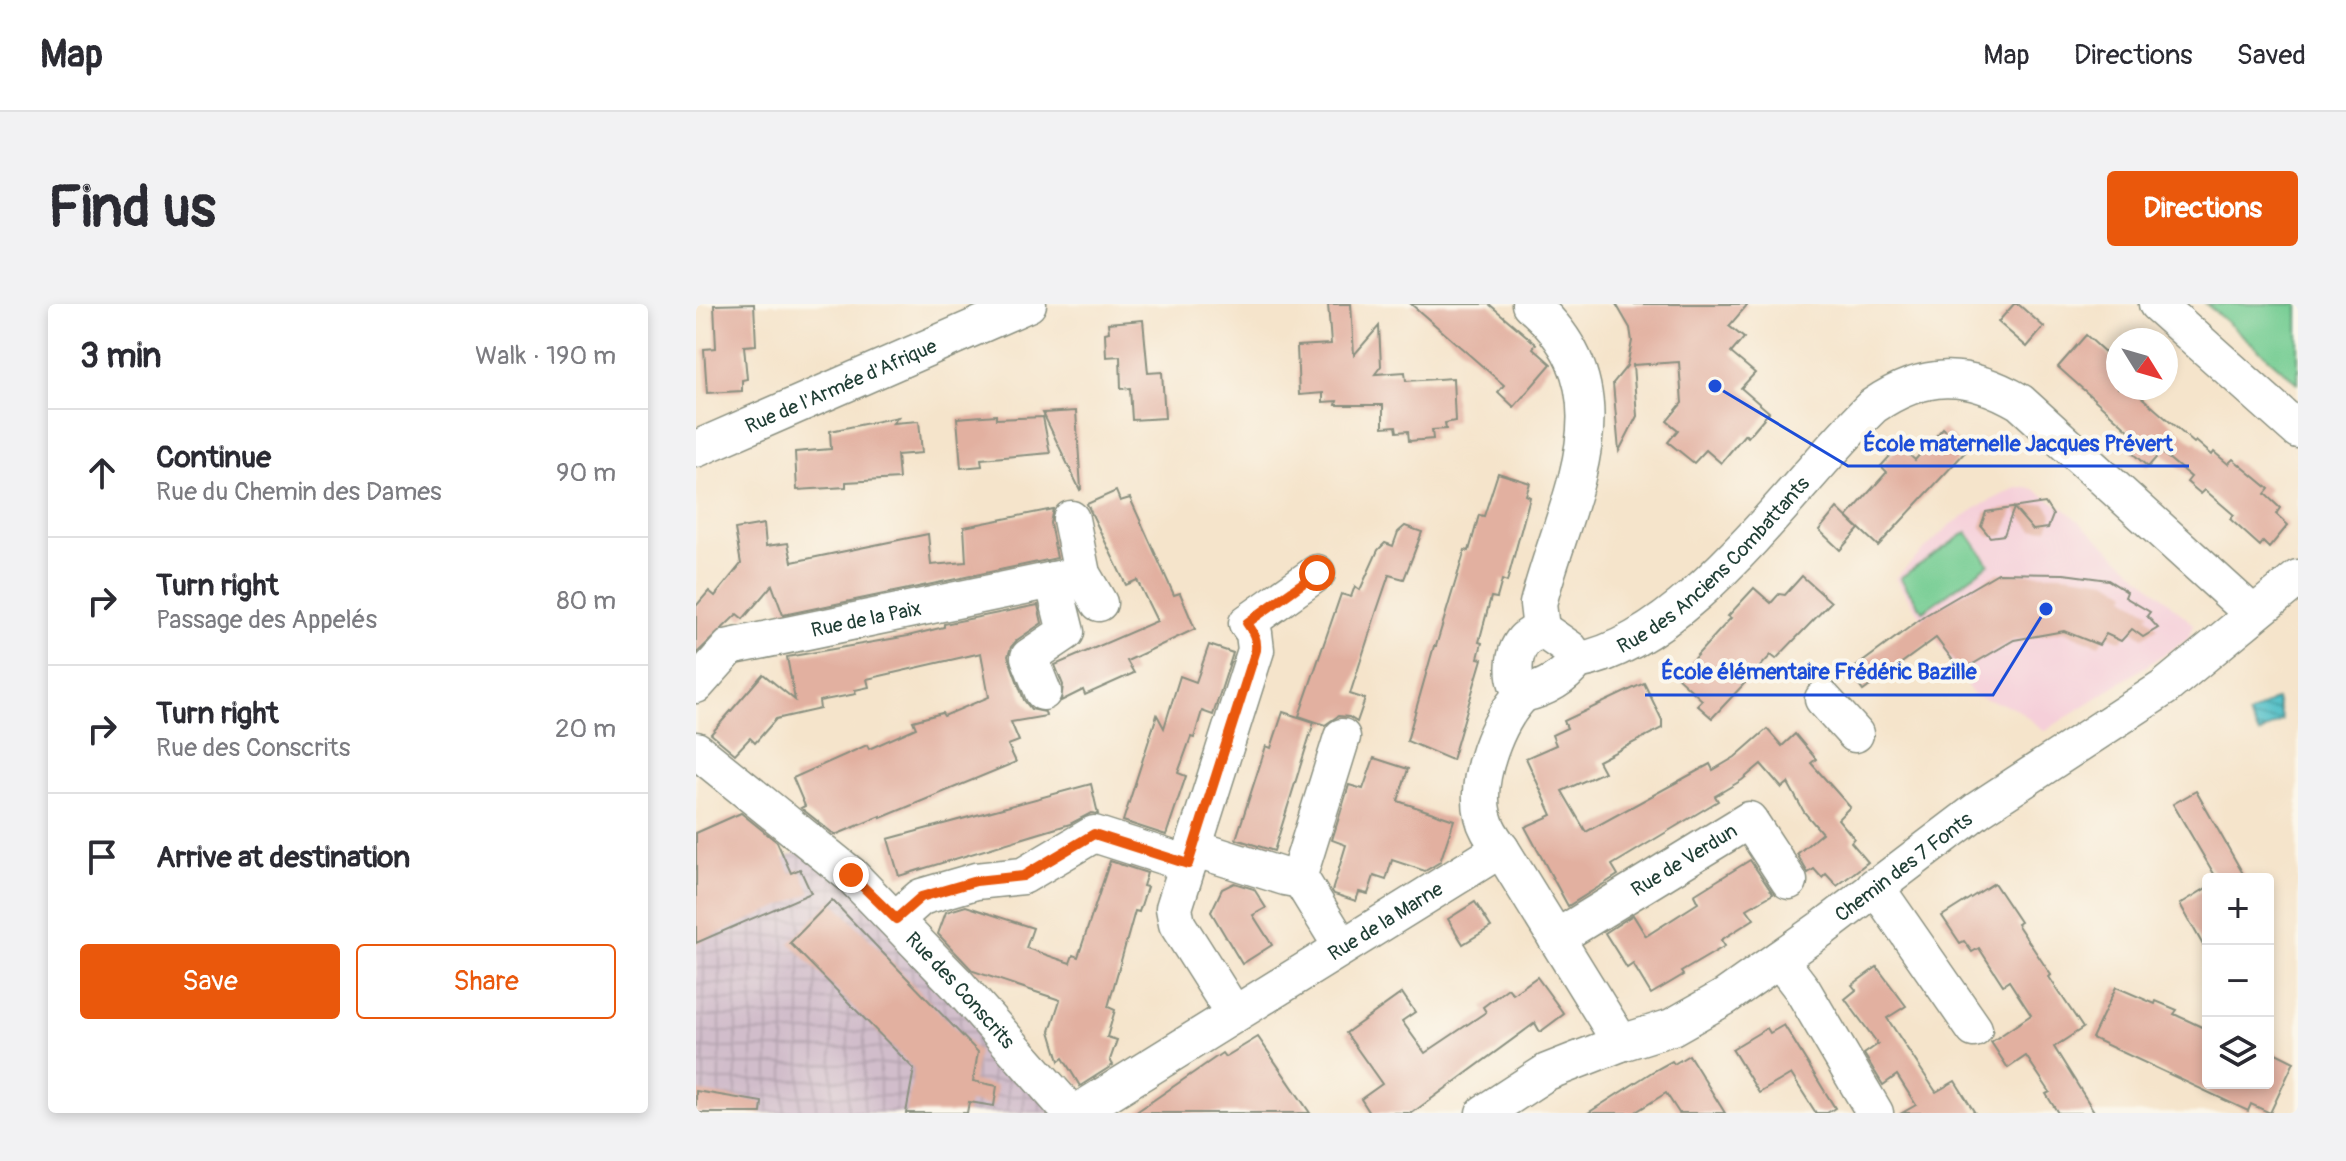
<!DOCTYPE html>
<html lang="en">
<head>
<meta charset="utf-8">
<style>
  :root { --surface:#fff; --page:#f2f2f3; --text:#2b2b33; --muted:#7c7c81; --line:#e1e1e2; --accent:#ea580c }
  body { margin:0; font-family:Pangolin,sans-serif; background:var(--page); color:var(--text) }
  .controls { position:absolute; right:24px; bottom:24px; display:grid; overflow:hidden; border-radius:8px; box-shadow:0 4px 12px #0003 }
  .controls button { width:72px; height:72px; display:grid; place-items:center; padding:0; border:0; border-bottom:2px solid var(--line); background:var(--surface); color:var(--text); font:40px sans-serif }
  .compass { position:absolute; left:1410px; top:24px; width:72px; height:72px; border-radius:50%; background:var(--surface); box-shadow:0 4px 12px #0003; rotate:127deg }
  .stop { position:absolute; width:24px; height:24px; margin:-18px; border:6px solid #ea580c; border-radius:50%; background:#fff }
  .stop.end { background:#ea580c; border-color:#fff; box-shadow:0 2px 8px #0008 }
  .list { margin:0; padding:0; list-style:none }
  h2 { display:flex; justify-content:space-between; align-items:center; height:104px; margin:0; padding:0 32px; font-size:34px }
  h2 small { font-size:26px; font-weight:400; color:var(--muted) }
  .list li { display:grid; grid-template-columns:52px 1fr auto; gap:24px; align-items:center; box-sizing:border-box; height:128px; padding:0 32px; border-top:2px solid var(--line) }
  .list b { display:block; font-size:30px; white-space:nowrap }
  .list p { margin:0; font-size:26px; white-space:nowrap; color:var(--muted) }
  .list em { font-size:26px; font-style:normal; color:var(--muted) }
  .actions { display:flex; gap:16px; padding:24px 32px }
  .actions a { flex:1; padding:18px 0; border:2px solid var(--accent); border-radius:8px; text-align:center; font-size:28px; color:var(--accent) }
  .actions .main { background:var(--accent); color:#fff }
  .icon { flex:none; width:44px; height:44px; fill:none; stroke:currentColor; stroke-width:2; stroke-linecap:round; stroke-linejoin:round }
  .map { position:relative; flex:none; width:1602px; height:809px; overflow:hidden; border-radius:8px }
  header { display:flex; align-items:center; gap:48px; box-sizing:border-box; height:112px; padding:0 40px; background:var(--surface); border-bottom:2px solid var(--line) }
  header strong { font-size:38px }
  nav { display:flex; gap:44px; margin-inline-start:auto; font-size:28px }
  .intro { display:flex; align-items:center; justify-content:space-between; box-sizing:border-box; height:192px; padding:0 48px }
  h1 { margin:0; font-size:56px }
  .button { padding:20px 36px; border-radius:8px; background:var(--accent); color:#fff; font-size:28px; font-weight:700 }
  main { display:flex; gap:48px; padding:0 48px }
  aside { flex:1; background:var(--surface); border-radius:8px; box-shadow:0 4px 12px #0003 }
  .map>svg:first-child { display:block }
  .built { fill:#f5cfd9 }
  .industrial { fill:url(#industrial-grid) }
  .green { fill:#73cc92; stroke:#498463; stroke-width:2 }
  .water { fill:url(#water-rules); stroke:#387e7e; stroke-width:2 }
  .building { fill:#e2b0a0 }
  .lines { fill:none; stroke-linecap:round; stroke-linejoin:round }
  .minor-casing { stroke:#8a9080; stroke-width:39 }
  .minor { stroke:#fff; stroke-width:36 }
  .route { stroke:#ea580c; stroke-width:10 }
  .labels { text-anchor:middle; stroke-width:8; stroke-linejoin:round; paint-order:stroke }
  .street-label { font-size:20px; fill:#1f3d34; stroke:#fbf7ec }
  .leader { fill:none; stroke:#1d4ed8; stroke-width:3 }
  .callout-dot { fill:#1d4ed8; stroke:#fbf7ec; stroke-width:3 }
  .callout-label { font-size:22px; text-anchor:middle; font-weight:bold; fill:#1d4ed8; stroke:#fbf7ec; stroke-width:8; stroke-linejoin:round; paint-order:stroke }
</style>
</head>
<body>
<header>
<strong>Map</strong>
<nav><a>Map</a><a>Directions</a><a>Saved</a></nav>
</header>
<div class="intro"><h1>Find us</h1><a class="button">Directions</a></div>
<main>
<aside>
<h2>3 min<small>Walk · 190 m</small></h2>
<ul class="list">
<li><svg class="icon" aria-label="ahead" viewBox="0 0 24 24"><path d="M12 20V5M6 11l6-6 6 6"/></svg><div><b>Continue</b><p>Rue du Chemin des Dames</p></div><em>90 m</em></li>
<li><svg class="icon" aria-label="right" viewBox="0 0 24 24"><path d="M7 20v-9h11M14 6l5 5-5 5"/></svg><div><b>Turn right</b><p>Passage des Appelés</p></div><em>80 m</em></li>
<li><svg class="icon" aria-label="right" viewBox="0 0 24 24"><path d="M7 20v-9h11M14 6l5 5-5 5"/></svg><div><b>Turn right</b><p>Rue des Conscrits</p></div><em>20 m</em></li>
<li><svg class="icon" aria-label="arrive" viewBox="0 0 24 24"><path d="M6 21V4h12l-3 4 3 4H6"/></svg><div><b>Arrive at destination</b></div></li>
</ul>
<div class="actions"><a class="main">Save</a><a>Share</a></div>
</aside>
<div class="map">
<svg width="1602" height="809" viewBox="0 0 1602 809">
  <defs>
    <pattern id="industrial-grid" width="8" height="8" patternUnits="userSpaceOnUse" patternTransform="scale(2)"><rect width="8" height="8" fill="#d1bdcb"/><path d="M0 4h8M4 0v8" fill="none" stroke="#b3a3af"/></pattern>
    <pattern id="water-rules" width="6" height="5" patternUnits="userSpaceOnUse" patternTransform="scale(2)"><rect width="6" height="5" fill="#52c0c8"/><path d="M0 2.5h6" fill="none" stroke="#439da3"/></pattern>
  </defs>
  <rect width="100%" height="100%" fill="#fbf7ec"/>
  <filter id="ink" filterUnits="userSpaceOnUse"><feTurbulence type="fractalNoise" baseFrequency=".0125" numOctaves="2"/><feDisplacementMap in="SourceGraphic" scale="16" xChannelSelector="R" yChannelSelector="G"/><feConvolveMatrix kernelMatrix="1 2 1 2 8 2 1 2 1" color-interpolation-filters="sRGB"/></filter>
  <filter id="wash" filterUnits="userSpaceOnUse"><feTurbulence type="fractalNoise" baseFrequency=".006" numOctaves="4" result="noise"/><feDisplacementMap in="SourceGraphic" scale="32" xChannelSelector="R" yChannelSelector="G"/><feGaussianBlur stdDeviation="1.8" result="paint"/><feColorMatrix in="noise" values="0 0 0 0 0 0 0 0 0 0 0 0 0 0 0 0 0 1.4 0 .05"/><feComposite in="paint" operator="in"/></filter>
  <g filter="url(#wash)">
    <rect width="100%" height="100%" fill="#f5e4cb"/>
    <path class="built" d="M1322 183 1338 185 1371 207 1498 321 1492 335 1349 427 1318 403 1278 392 1199 274 1253 222 1280 204Z"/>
    <path class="industrial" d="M134 532 385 809H0V597Z"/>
    <g class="green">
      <path d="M1510 0H1602V79Z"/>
      <path d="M1271 228 1293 260 1227 307 1204 274Z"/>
    </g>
    <path class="water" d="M1580 395 1586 416 1563 430 1552 411Z"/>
    <g id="blocks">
      <g class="building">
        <path d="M58 0 60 41 48 42 51 75 46 76V87L11 89 8 45 20 44 18 1Z"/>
        <path d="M632 0H655L658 51 683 22 685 62 679 70 709 68 710 77 757 74 759 117 749 119 750 125 736 126 737 135 713 137 712 127 701 128 700 122 687 123V101H640L641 97 627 98V89L603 91 601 42 635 40Z"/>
        <path d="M715 0H793L840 40 837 44 855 60 818 103 802 88 808 81Z"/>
        <path d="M920 0H1052L1033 22 1048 34 1035 49 1059 69 1045 84 1073 108 1052 133 1049 130 1025 159 1010 146 998 159 972 138 982 126 971 117 986 99 983 58 937 61 941 112 923 147 917 79 931 62 936 37 934 24Z"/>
        <path d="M1318 0H1322L1348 23 1331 43 1302 18Z"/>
        <path d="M447 16 452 69 466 68 469 114 436 116 434 84 425 85 424 52 410 53 409 29 413 28 412 19Z"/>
        <path d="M1390 31 1422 60V84H1435L1498 139 1500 137 1516 151 1518 148 1532 160 1537 155 1573 185 1569 190 1584 204 1580 210 1592 221 1573 244 1567 238 1564 242 1534 215 1538 211 1509 186 1505 190 1491 178 1495 173 1465 148 1452 163 1435 148 1445 137 1362 63Z"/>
        <path d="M380 107 385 185 384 186 347 109Z"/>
        <path d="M300 111V115L347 113 354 149 285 155 286 162 265 164 261 114Z"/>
        <path d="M202 113 197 119 223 117 226 149 201 151 203 175 150 178V183L101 186 99 148 135 145 134 127Z"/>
        <path d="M1247 124 1271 146 1182 242 1151 213 1191 168 1185 162 1203 142 1219 156Z"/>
        <path d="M802 169 834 179 830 191 834 193 811 278 806 276 801 294 795 293 783 338 786 339 782 354 786 355 756 456 711 437 738 342H740L769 246 773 247 783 211 788 212Z"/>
        <path d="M420 187 424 197 434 194 478 291 484 289 499 325 431 357 438 369 389 391 387 386 365 397 367 381 359 361 461 317 441 276 430 281 391 200Z"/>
        <path d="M1349 199 1357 211 1352 224 1337 226 1318 204 1308 231 1294 233 1285 222 1290 208Z"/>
        <path d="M1141 204 1163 225 1144 246 1123 226Z"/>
        <path d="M357 205 354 219 361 254 87 311 76 281 47 315 41 310 0 350V302L13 287 19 292 45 260 39 225 68 220 70 242 92 239 96 258 232 230 235 261 270 258 268 223Z"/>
        <path d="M709 222 726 228 708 275 693 271 681 306 654 390 669 395 661 418 653 413 642 412 629 421 603 412 645 290 655 293 659 282 664 286 682 246 689 239 697 242 702 228Z"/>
        <path d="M1302 269 1368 270 1412 276 1431 288 1429 293 1454 308 1451 312 1462 324 1447 333 1436 325 1425 337 1410 330 1403 341 1368 327 1318 336 1265 367 1240 334 1167 387 1153 368 1230 311Z"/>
        <path d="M1106 272 1135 298 1080 355 1075 351 1016 414 1001 401 1006 396 981 373 1035 314 1032 312 1058 284 1075 299 1083 290 1089 291Z"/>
        <path d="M342 301 346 319 321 336 315 343 312 352 328 396 335 405 349 408 350 412 315 418 323 437 312 441 320 458 185 514V512L139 531 105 504 109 502 97 474 171 441 173 445 220 424 217 417 246 409 248 412 293 393 285 349 171 375 173 383 159 386 160 390 123 397 124 405 80 415 59 439 54 434 39 450 15 430 67 370 99 396 91 353 212 332 248 323V320Z"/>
        <path d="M513 341 537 349 517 411 506 407 498 434 495 433 482 469 490 472 470 531 427 517 461 411 468 424 484 372 500 378Z"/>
        <path d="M948 379 966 416V424L902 457 908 468 866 487 890 528 1014 460 1017 466 1039 453 1071 425 1086 442 1099 430 1120 455 1115 459 1154 503 1142 515 1158 534 1155 538 1172 558 1141 582 1130 570 1126 574 1118 565 1112 569 1101 550 1126 529 1108 508 1092 479 1086 484 1065 460 1046 476 1019 492 1022 497 916 561 922 571 872 602 829 523 856 511 830 454 860 441 856 431 871 424 868 417Z"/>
        <path d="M587 408 618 418 578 547 540 535 570 442 575 444Z"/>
        <path d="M678 454 712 465 702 497 758 516 744 558 729 567 696 556 690 576 678 572 672 590 663 588 660 597 638 590 636 587 650 541 636 536 653 481 667 485Z"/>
        <path d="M395 480 402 510 395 509 374 520 203 572 192 535Z"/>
        <path d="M1500 487 1550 575H1521L1477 500Z"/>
        <path d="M45 509 81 538 95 569 104 565 115 589 0 639V529Z"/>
        <path d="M1054 556 1077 590 1051 605 1058 615 1025 636 1029 642 985 668 987 671 955 690 937 660 931 664 909 629 937 611 950 632 1002 599 998 591Z"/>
        <path d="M414 557 451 569 447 582 451 583 443 608 439 607 412 703 419 706 411 733 421 736 414 756 417 761 384 782 367 754 363 757 354 727 364 696 277 667 242 630 250 608 270 602 337 624 330 644 374 659 377 651 382 653Z"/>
        <path d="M538 579 558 585 570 604 557 611 576 641 546 660 515 608 526 585Z"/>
        <path d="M1298 579 1324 618 1321 620 1355 671 1353 673 1387 724 1358 743 1399 809H1362L1350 790 1354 788 1330 752 1312 764 1295 738 1335 711 1313 677 1307 681 1283 644 1276 648 1268 637 1264 639 1246 612Z"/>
        <path d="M1512 583V650L1484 600Z"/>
        <path d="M136 596 282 748 277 777 301 782 298 802 273 798 271 809H210L218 765 94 639Z"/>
        <path d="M779 598 795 623 767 640 752 615Z"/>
        <path d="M1181 663 1210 702 1191 714 1240 788 1259 777 1279 809H1206L1220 801 1201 771 1187 781 1168 750 1182 740 1149 695 1160 686 1156 681Z"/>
        <path d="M841 673 868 710 844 728 839 719 716 809H674L665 795 686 780 650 729 706 689 719 708 706 717 729 749 790 708 787 703 812 684 817 690Z"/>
        <path d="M1420 683 1459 700 1460 697 1481 706 1478 710 1512 726V779H1572V761L1578 748 1598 758 1574 809 1555 800 1552 807 1396 734Z"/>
        <path d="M1088 721 1139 804 1131 809H1120L1095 770 1063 789 1036 745 1071 724 1074 729Z"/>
        <path d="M562 733 614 809H439L526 749 529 753Z"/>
        <path d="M993 751 1029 809H983L970 789 938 809H892L956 768 976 757 978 760Z"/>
        <path d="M0 787 66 798 65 809H0Z"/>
      </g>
    </g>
  </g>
  <g filter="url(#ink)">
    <use href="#blocks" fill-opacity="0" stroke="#8a9080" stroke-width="2"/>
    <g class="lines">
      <g class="minor-casing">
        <g id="minor">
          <path d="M834 0C938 88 869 194 842 300L845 325"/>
          <path d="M1461 0 1602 126"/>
          <path id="s1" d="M0 145 332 0"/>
          <path d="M375 215 386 270 403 299"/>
          <path id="s2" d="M881 357 874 345 845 325C840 328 832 332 828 336 816 350 815 376 827 390 849 385 867 375 881 357 992 337 1097 179 1177 102 1228 67 1271 67 1324 98L1557 310"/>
          <path id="s3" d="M0 381 34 343 386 270"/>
          <path d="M347 388 333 353 370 328 357 276"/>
          <path d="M1127 395 1159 430"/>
          <path id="s4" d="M0 446 155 571 260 679 375 809"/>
          <path d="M497 544 589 573 605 576"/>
          <path d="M805 545C797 535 790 525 787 512 778 475 801 416 827 390"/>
          <path d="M1179 582 1278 725"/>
          <path d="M200 615 225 593 280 577 327 572 398 530 492 560"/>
          <path id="s5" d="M860 634 1053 516 1093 577"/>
          <path d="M646 643 605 576 604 568 646 433"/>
          <path d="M1083 655 1106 685 1179 809"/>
          <path d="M538 710 481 620 478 604 560 346 558 329 551 319 621 269"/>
          <path id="s6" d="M380 809 805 545 925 739"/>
          <path id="s7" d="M788 809 851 768 925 739 976 723 1029 693 1128 623 1283 505 1468 384 1602 274"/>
        </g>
      </g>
      <use href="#minor" class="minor"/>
    </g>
  </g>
  <g class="lines" filter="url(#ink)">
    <path class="route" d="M155 571 200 615 225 593 280 577 327 572 398 530 492 560 560 346C561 335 558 329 551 319L621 269"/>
  </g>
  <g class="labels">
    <g class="street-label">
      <text dy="7" stroke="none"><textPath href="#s1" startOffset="158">Rue de l'Armée d'Afrique</textPath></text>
      <text dy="7" stroke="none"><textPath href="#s2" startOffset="362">Rue des Anciens Combattants</textPath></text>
      <text dy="7" stroke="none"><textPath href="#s3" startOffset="190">Rue de la Paix</textPath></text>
      <text dy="7" stroke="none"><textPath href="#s5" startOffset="150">Rue de Verdun</textPath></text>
      <text dy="7" stroke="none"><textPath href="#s7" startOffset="490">Chemin des 7 Fonts</textPath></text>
      <text dy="7" stroke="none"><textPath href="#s6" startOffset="364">Rue de la Marne</textPath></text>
      <text dy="7" stroke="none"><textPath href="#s4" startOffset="358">Rue des Conscrits</textPath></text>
    </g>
  </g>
  <path class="leader" d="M1019 82L1152 162H1493M1350 305L1297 391H949"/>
  <g class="callout-dot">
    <circle cx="1019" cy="82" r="8"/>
    <circle cx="1350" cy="305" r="8"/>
  </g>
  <g class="callout-label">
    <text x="1322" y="147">École maternelle Jacques Prévert</text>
    <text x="1123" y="375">École élémentaire Frédéric Bazille</text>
  </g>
</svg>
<div class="controls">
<button>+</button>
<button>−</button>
<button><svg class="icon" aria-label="layers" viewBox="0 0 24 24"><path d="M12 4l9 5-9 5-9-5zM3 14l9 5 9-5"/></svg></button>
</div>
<svg class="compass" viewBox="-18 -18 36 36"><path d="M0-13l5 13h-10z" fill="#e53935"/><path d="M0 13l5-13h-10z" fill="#7c7c81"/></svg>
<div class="stop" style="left:621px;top:269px"></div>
<div class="stop end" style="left:155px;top:571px"></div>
</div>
</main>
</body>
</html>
